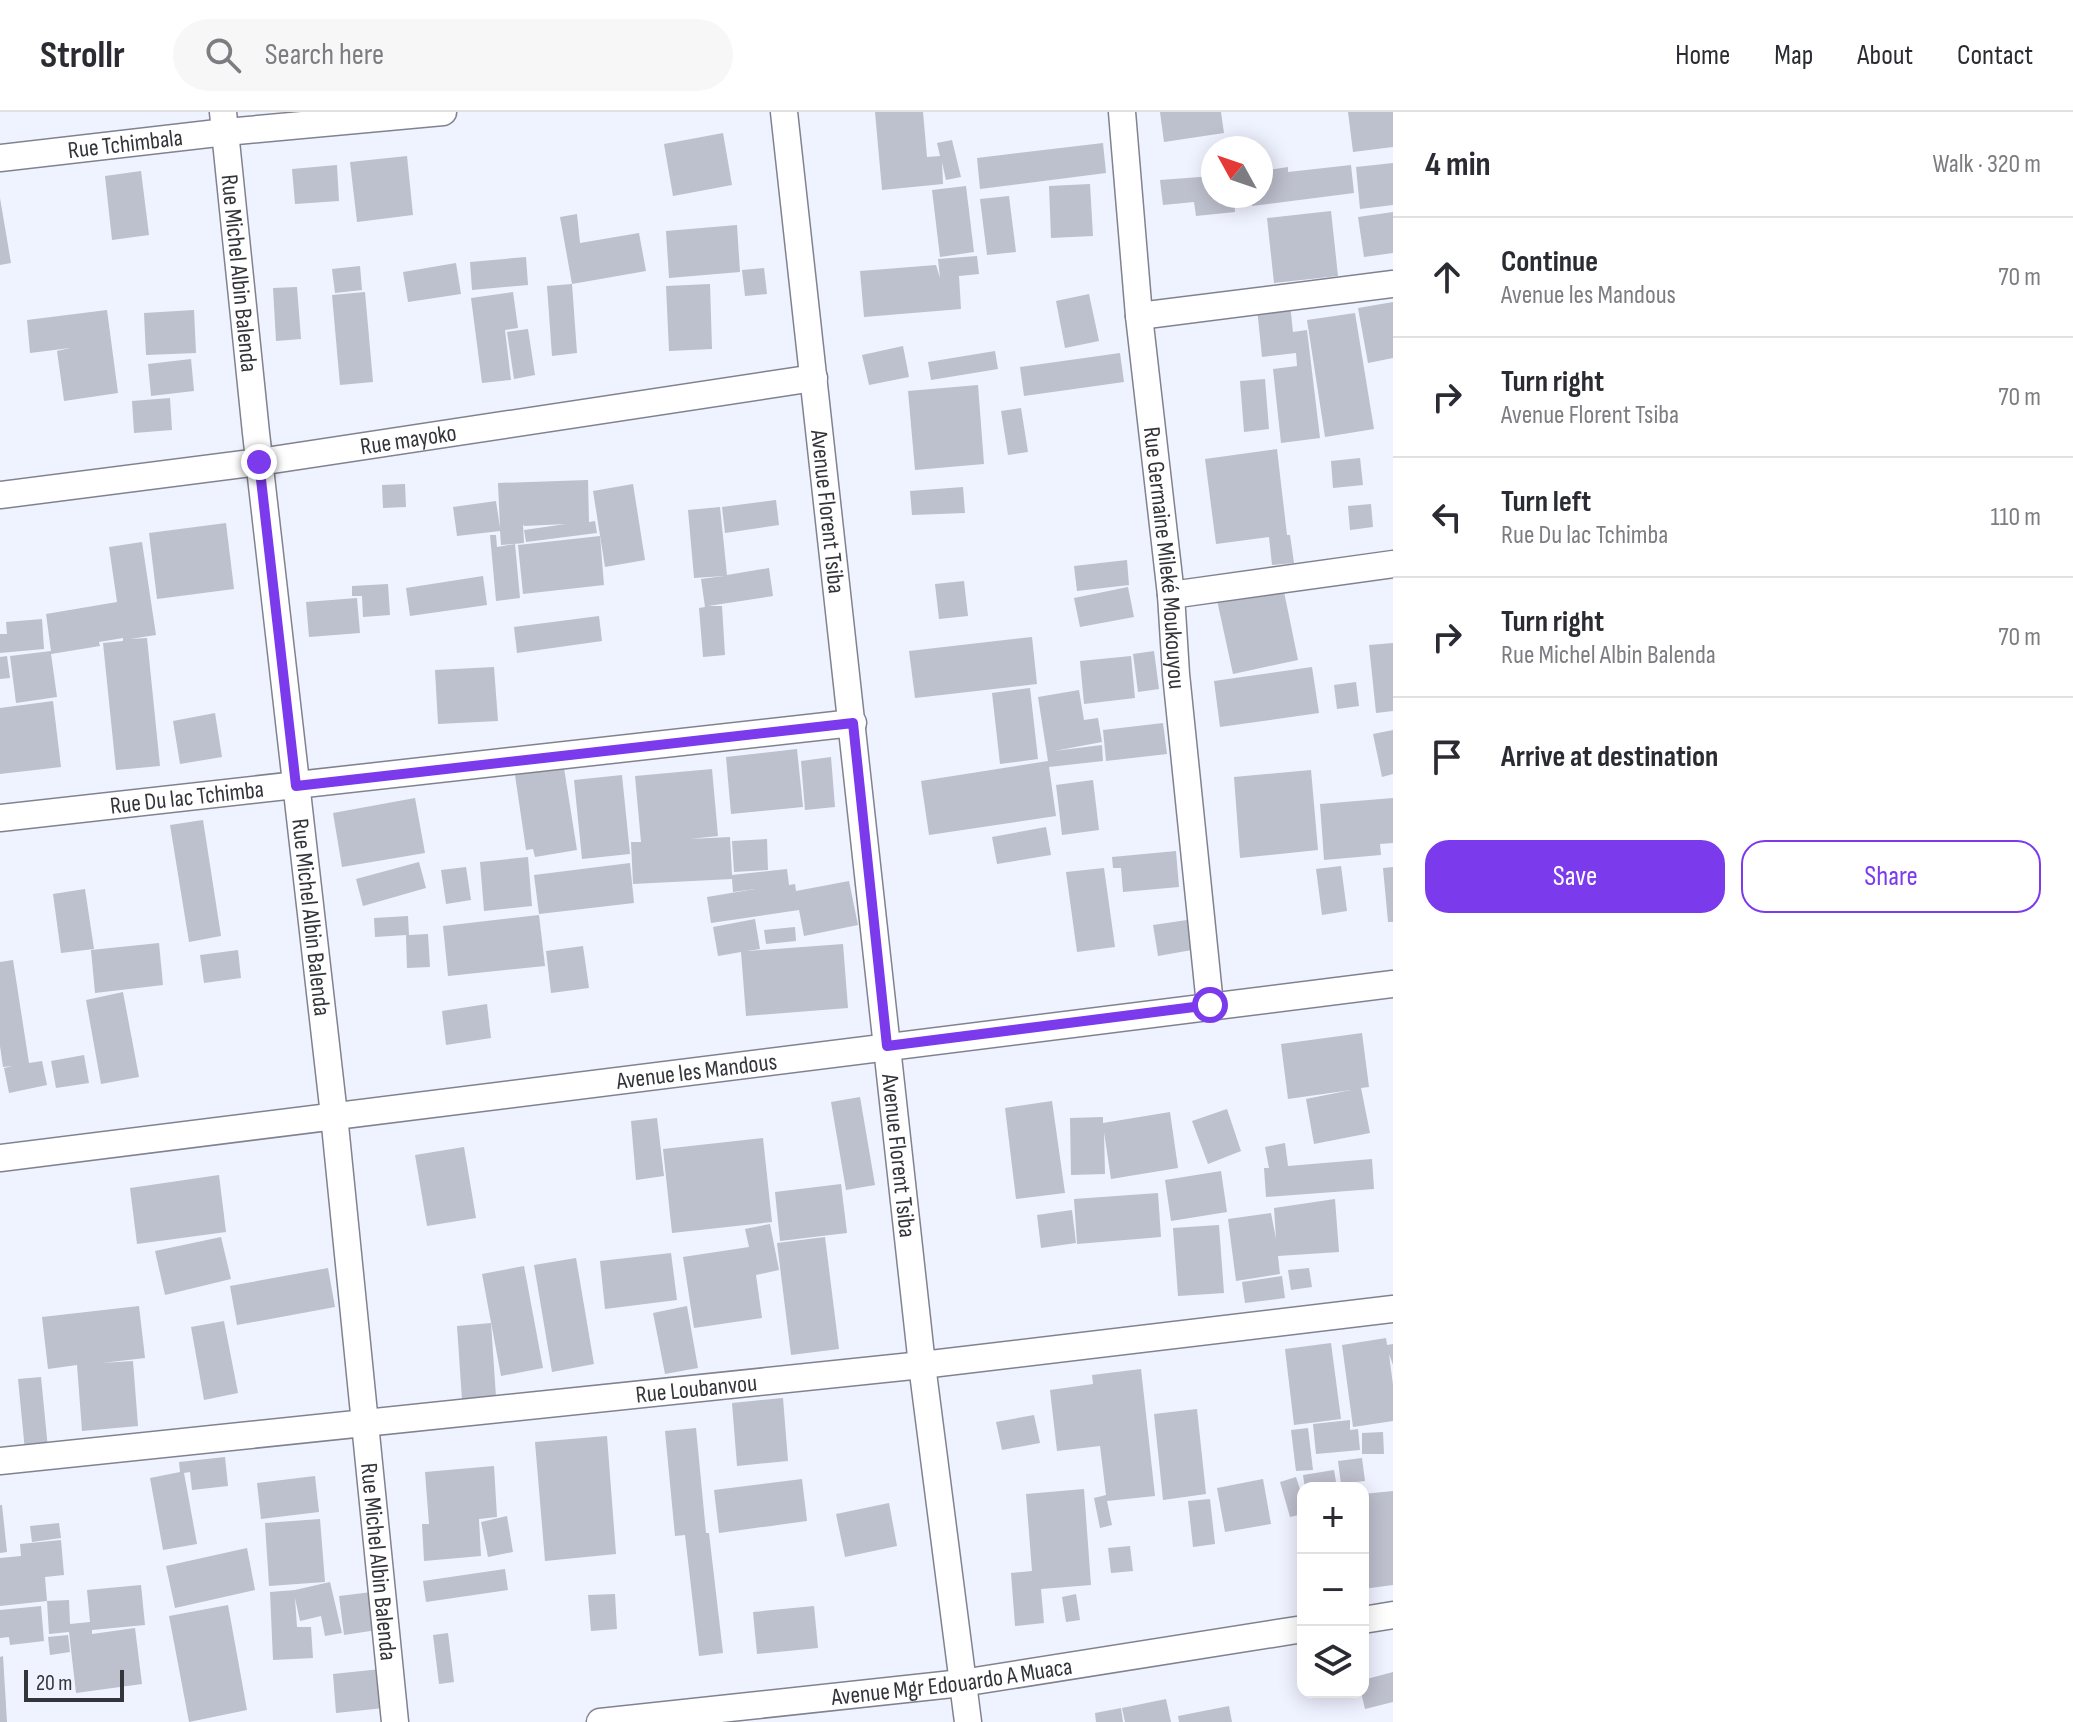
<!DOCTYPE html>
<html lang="en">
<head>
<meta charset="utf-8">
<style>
  :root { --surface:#fff; --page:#f7f7f7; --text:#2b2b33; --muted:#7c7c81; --line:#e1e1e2; --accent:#7c3aed }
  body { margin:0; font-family:"Sofia Sans Condensed",sans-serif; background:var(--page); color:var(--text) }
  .controls { position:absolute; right:24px; bottom:24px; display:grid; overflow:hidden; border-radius:16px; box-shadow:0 4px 20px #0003 }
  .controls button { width:72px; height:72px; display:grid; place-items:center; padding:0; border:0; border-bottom:2px solid var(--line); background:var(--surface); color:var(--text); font:40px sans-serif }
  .compass { position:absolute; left:1201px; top:24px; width:72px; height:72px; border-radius:50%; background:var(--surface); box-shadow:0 4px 20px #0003; rotate:310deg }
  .scale { position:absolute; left:24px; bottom:20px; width:100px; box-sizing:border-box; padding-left:8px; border:4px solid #34353a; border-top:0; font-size:22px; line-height:28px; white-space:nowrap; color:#34353a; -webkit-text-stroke:6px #eff2ff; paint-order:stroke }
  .stop { position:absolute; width:24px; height:24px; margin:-18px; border:6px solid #7c3aed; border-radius:50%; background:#fff }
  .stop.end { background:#7c3aed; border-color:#fff; box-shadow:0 2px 8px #0008 }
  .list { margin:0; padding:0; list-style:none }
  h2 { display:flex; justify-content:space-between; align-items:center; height:104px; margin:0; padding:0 32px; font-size:34px }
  h2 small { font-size:26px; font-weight:400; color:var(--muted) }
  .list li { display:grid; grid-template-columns:52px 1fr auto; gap:24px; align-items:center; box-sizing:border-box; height:120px; padding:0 32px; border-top:2px solid var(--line) }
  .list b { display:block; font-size:30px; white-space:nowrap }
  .list p { margin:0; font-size:26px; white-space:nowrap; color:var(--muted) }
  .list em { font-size:26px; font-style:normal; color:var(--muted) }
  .actions { display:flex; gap:16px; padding:24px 32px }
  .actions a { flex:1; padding:18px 0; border:2px solid var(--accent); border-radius:24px; text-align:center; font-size:28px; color:var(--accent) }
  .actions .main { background:var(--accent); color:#fff }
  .icon { flex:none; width:44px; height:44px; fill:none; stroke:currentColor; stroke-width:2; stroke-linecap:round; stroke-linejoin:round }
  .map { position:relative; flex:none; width:1393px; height:1610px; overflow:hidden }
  header { display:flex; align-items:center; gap:48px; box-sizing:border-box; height:112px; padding:0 40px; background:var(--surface); border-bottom:2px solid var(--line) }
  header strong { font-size:38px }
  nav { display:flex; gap:44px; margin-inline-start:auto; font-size:28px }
  .search { width:560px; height:72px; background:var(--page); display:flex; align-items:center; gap:20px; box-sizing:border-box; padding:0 28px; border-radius:44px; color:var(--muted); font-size:30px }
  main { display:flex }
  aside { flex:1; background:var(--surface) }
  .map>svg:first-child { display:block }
  .building { fill:#bdc0cd }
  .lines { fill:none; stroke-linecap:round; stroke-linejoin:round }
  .minor-casing { stroke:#80838f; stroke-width:29 }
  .minor { stroke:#fff; stroke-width:26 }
  .route { stroke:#7c3aed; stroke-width:10 }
  .labels { text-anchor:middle; stroke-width:6; stroke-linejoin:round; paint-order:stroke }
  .street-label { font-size:24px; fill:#34353a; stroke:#eff2ff }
</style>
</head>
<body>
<header>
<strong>Strollr</strong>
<div class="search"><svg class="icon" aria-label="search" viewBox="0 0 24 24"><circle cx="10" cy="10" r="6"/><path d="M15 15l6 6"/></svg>Search here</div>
<nav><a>Home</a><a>Map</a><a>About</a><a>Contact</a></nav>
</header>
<main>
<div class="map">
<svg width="1393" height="1610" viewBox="0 0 1393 1610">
  <rect width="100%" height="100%" fill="#eff2ff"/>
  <g class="building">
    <path d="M875 0H923L927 45 940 44 937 31 952 28 961 65 946 68 942 50 943 72 882 78Z"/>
    <path d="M1160 0H1221L1224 21 1164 30Z"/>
    <path d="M1348 0H1393V35L1353 40Z"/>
    <path d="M723 21 732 73 673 84 664 32Z"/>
    <path d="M1103 31 1106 61 980 77 977 46Z"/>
    <path d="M407 44 413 103 357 110 350 50Z"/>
    <path d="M1393 51V93L1360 97 1356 55Z"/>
    <path d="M337 53 339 89 295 92 292 57Z"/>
    <path d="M1351 53 1354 81 1252 94 1251 84H1261V59L1288 55V60Z"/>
    <path d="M141 59 149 123 112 128 105 64Z"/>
    <path d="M1213 64V84H1234L1235 100 1196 104 1194 90 1163 93 1160 68Z"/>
    <path d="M1090 72 1093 124 1051 126 1049 74Z"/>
    <path d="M966 74 974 140 940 145 932 78Z"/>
    <path d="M1009 84 1016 140 987 143 980 87Z"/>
    <path d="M0 86 11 151 0 153Z"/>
    <path d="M1331 99 1338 164 1274 171 1267 106Z"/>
    <path d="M1393 100V141L1364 145 1358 105Z"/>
    <path d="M577 102 580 131 639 121 646 159 572 172 577 241 552 244 547 174 572 172 560 105Z"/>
    <path d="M737 113 740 160 669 166 666 119Z"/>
    <path d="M977 144 979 162 959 164 961 197 864 205 860 159 936 153 940 166 938 147Z"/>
    <path d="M526 145 528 173 472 178 470 150Z"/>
    <path d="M456 151 461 182 408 190 403 160Z"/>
    <path d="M360 154 362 178 335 181 332 157Z"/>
    <path d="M764 156 767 182 745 184 742 158Z"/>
    <path d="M710 172 712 237 669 239 666 174Z"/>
    <path d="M297 175 301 227 276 229 273 176Z"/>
    <path d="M365 180 373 270 340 273 332 183Z"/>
    <path d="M513 180 518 216 505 218 511 268 482 271 471 186Z"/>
    <path d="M1089 182 1099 229 1065 236 1056 189Z"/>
    <path d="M1393 190V246L1368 251 1358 196Z"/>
    <path d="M1290 192 1293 220 1307 218 1320 326 1281 331 1273 257 1297 254 1296 241 1262 245 1257 196Z"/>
    <path d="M107 198 118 281 64 289 57 239 70 236 30 241 27 208Z"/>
    <path d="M194 198 196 241 146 243 144 201Z"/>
    <path d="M1355 201 1374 317 1325 325 1307 208Z"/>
    <path d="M528 217 535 263 514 267 507 220Z"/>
    <path d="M903 234 909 265 869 273 862 243Z"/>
    <path d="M995 239 998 257 931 268 928 250Z"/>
    <path d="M1120 241 1124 270 1024 284 1020 255Z"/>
    <path d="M191 247 194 279 151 284 148 252Z"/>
    <path d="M1265 267 1269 317 1244 320 1240 269Z"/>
    <path d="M978 273 984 352 915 358 908 279Z"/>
    <path d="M170 286 172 318 134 321 132 289Z"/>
    <path d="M1021 296 1028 340 1008 343 1001 299Z"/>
    <path d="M1277 337 1287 423H1290L1294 451 1272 453 1269 425 1216 432 1205 347Z"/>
    <path d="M1360 346 1363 373 1333 376 1331 349Z"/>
    <path d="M588 368 589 410 595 409 597 421 526 430 524 418 566 412 524 414 523 412 524 431 501 433 500 419 457 424 453 395 496 389 500 416 498 371Z"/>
    <path d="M405 372 406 395 383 396 382 373Z"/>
    <path d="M633 372 645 448 605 455 593 379Z"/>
    <path d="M963 375 965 401 912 403 910 379Z"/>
    <path d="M776 388 779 413 725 421 722 395Z"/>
    <path d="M1371 392 1373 415 1350 418 1348 394Z"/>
    <path d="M720 395 727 463 769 456 773 484 708 494H722L725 543 703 545 699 496 705 495 701 467 724 464 694 466 688 398Z"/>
    <path d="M226 411 234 477 157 487 149 421Z"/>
    <path d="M490 423H496L497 435 515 432 520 486 496 489Z"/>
    <path d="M600 424 604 473 523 482 518 433Z"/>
    <path d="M142 430 156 523 130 527 147 526 160 654 116 658 103 531 123 529V526L99 530 100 534 51 542 57 585 16 591 10 544 51 539 46 502 117 490 109 435Z"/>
    <path d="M1127 448 1129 473 1077 479 1074 454Z"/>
    <path d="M483 464 487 493 410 504 406 476Z"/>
    <path d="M1281 465 1298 548 1233 562 1215 479Z"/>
    <path d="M964 469 968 504 939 507 935 472Z"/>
    <path d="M388 472 390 503 363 505 362 484H352V474Z"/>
    <path d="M1128 475 1134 505 1080 515 1074 486Z"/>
    <path d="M357 486 360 521 309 525 306 490Z"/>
    <path d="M599 504 602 529 517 541 514 515Z"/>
    <path d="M42 507 44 537 0 541V522H7L6 510Z"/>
    <path d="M1032 525 1037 572 915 586 909 539Z"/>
    <path d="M1393 531V599L1376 601 1369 533Z"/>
    <path d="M1154 539 1159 577 1138 580 1133 542Z"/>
    <path d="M7 544 10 566 0 567V545Z"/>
    <path d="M1131 544 1135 586 1084 592 1080 549Z"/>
    <path d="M494 555 498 609 438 612 435 558Z"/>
    <path d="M1312 555 1319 601 1220 615 1214 569Z"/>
    <path d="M1356 570 1359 594 1337 597 1334 573Z"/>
    <path d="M1030 576 1038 647 1000 652 992 581Z"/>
    <path d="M1079 578 1084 608 1098 606 1102 630 1054 639 1102 633 1103 649 1049 655 1056 704 929 723 921 669 1048 649 1038 585Z"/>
    <path d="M53 589 61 655 0 662V596Z"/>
    <path d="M215 601 222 645 180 652 173 609Z"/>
    <path d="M1163 611 1167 642 1106 649 1103 618Z"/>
    <path d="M1393 618V662L1382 665 1373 622Z"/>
    <path d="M797 637 803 695 731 702 726 645Z"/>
    <path d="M831 645 835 695 805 698 801 649Z"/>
    <path d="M564 656 577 738 535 745 533 737 526 738 515 663Z"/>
    <path d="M712 657 718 724 690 727 730 725 732 763 787 757 789 773 795 772 796 779 849 769 858 813 804 824 799 798 711 811 707 785 755 777 733 780 732 767 633 772 631 730H641L635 664Z"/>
    <path d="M1311 658 1318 738 1240 746 1234 665Z"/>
    <path d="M622 663 630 742 582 747 574 668Z"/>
    <path d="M1093 668 1099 718 1062 723 1056 673Z"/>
    <path d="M415 686 425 741 342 755 333 701Z"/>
    <path d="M1393 686V731L1380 732 1381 743 1324 748 1320 692Z"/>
    <path d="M203 708 221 824 189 830 170 713Z"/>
    <path d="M1046 715 1051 743 997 752 992 725Z"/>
    <path d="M767 727 768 758 734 760 732 729Z"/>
    <path d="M1176 739 1179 775 1123 780 1121 756H1113L1112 745Z"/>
    <path d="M528 745 532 794 484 799 480 750Z"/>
    <path d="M419 750 426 776 363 794 356 767Z"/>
    <path d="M630 751 634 791 539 802 534 763Z"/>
    <path d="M1341 754 1347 799 1322 803 1316 757Z"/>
    <path d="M466 755 471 788 446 792 441 758Z"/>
    <path d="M1393 755V810H1388L1383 756Z"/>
    <path d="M1104 756 1115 835 1077 840 1066 760Z"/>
    <path d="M85 777 94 837 61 841 53 782Z"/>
    <path d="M539 803 545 854 448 864 443 814Z"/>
    <path d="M408 804 409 823 428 822 430 855 407 856 406 823 375 825 374 806Z"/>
    <path d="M755 807 760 837 747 839 843 832 848 896 746 904 741 840 718 844 713 815Z"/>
    <path d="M1187 808 1192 838 1158 844 1153 813Z"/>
    <path d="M795 815 796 829 766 832 764 818Z"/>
    <path d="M159 831 163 873 95 881 91 838Z"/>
    <path d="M583 834 589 876 551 881 546 839Z"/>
    <path d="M238 838 241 866 204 871 200 843Z"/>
    <path d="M13 848 29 951 42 949 47 973 9 981 4 956 12 954 3 955 0 934V850Z"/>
    <path d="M123 880 139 965 101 972 86 888Z"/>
    <path d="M487 892 491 926 446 933 442 899Z"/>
    <path d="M1362 921 1369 975 1361 976 1370 1021 1314 1032 1306 987 1351 978 1288 987 1281 932Z"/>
    <path d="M84 943 89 971 56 976 51 949Z"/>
    <path d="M860 985 875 1073 846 1078 831 990Z"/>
    <path d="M1052 989 1065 1081 1016 1087 1005 996Z"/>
    <path d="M1227 997 1241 1039 1208 1052 1192 1009Z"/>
    <path d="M1170 1000 1178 1056 1111 1067 1104 1020 1105 1062 1071 1063 1070 1006 1103 1005V1011Z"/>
    <path d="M657 1006 664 1064 636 1068 631 1009Z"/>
    <path d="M763 1026 772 1110 672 1121 663 1037Z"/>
    <path d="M1285 1031 1288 1054 1372 1047 1374 1077 1266 1085 1264 1056H1269L1265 1035Z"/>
    <path d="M464 1035 476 1106 427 1114 415 1043Z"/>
    <path d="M1221 1059 1227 1100 1171 1109 1165 1068Z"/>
    <path d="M219 1063 226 1120 137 1132 130 1076Z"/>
    <path d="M841 1072 847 1121 780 1129 775 1080Z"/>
    <path d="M1158 1081 1161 1125 1077 1132 1074 1087Z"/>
    <path d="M1335 1087 1339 1140 1278 1144 1280 1162 1236 1169 1228 1107 1271 1101 1276 1127 1274 1096Z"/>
    <path d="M1072 1098 1076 1131 1041 1136 1037 1103Z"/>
    <path d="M770 1112 779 1158 756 1163 762 1206 694 1216 683 1145 749 1135 745 1117Z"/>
    <path d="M1219 1113 1224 1181 1178 1184 1173 1116Z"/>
    <path d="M221 1125 231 1167 165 1183 155 1139Z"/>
    <path d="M825 1125 839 1237 791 1243 777 1131Z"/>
    <path d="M671 1141 677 1188 605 1197 600 1149Z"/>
    <path d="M576 1146 594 1252 552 1260 534 1153Z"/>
    <path d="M524 1154 543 1256 501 1264 482 1162Z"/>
    <path d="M328 1156 335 1195 237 1213 230 1174Z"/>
    <path d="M1309 1156 1312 1175 1291 1178 1288 1158Z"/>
    <path d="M1282 1164 1285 1186 1245 1191 1242 1170Z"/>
    <path d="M139 1194 145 1246 102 1251 133 1249 138 1314 82 1319 77 1253 48 1257 42 1205Z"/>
    <path d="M687 1194 698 1256 665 1262 653 1201Z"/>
    <path d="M224 1209 238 1281 204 1288 191 1215Z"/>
    <path d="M491 1211 496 1285 462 1288 457 1214Z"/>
    <path d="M1386 1226 1387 1233 1393 1232V1253L1389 1242 1393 1273V1309L1353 1315 1342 1233Z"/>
    <path d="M1331 1231 1341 1307 1294 1313 1285 1237Z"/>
    <path d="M1141 1257 1155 1384 1107 1389 1112 1413 1100 1416 1094 1386 1106 1383 1100 1334 1057 1339 1050 1278 1093 1272 1092 1263Z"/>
    <path d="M41 1265 48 1337 25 1339 18 1267Z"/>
    <path d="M783 1286 788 1349 737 1354 732 1291Z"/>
    <path d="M1197 1297 1206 1382 1163 1388 1154 1302Z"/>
    <path d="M1034 1303 1040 1331 1002 1338 996 1310Z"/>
    <path d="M1350 1308V1318L1358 1317 1360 1338 1316 1342 1313 1312Z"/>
    <path d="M696 1316 706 1421H709L723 1541 699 1544 685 1423 675 1424 665 1319Z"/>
    <path d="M1308 1316 1313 1358 1296 1359 1291 1318Z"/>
    <path d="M1383 1320 1384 1342H1362V1321Z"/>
    <path d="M607 1324 616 1442 545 1449 535 1330Z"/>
    <path d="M225 1345 228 1374 192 1378 190 1360 184 1361 197 1432 163 1438 150 1366 180 1360 179 1350Z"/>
    <path d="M1362 1346 1365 1369 1341 1372 1338 1349Z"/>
    <path d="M494 1354 497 1405 479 1407 481 1444 424 1449 422 1412H429L425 1360Z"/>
    <path d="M1334 1358 1337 1376H1305L1303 1363Z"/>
    <path d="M315 1364 319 1400 261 1407 257 1371Z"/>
    <path d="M1296 1365 1303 1387V1402L1290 1405 1280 1370Z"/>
    <path d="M802 1367 807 1409 719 1421 714 1378Z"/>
    <path d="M1263 1367 1271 1412 1225 1420 1217 1376Z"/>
    <path d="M1084 1377 1091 1473 1041 1477 1044 1511 1015 1514 1011 1461 1032 1459 1026 1382Z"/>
    <path d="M1393 1379V1473L1363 1477V1382Z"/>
    <path d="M1210 1387 1215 1432 1193 1435 1188 1389Z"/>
    <path d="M889 1391 897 1434 845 1445 836 1402Z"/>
    <path d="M0 1393H2L7 1440 0 1441Z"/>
    <path d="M507 1404 513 1440 488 1445 481 1410Z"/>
    <path d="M320 1407 325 1470 269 1474 265 1411Z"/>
    <path d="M59 1411 61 1426 32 1430 30 1414Z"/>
    <path d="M61 1428 64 1463 45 1465 47 1489 0 1494V1446L21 1444 20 1432Z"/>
    <path d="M1130 1434 1133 1459 1111 1461 1108 1436Z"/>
    <path d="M247 1436 255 1478 175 1496 166 1454Z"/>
    <path d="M505 1457 508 1478 426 1490 423 1469Z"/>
    <path d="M330 1470 342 1521 325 1524 321 1504 300 1509 295 1486 297 1515H311L313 1546 273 1548 270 1480 295 1478Z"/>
    <path d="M141 1473 145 1513 92 1518V1522L135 1516 142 1572 76 1581 69 1520 49 1522 47 1489 69 1488 70 1512 90 1510 87 1478Z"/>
    <path d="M372 1480 377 1518 344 1523 339 1484Z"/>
    <path d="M615 1482 617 1517 591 1519 588 1483Z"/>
    <path d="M1076 1482 1080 1508 1066 1510 1062 1485Z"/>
    <path d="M228 1493 247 1598 189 1610 169 1504Z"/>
    <path d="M41 1494 44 1529 10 1533 9 1525 0 1526V1498Z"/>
    <path d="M814 1494 818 1536 757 1542 753 1500Z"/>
    <path d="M448 1521 454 1570 439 1572 433 1523Z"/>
    <path d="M68 1523 70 1540 50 1543 48 1525Z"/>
    <path d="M3 1544 7 1610H0V1545Z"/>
    <path d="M381 1557 384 1596 336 1601 333 1562Z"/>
    <path d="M1393 1560V1590L1365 1597 1361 1580 1363 1568Z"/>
    <path d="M1166 1587 1171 1610H1125L1122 1596Z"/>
    <path d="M1229 1594 1232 1610H1179L1178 1604Z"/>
    <path d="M1121 1596 1123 1610H1096L1095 1601Z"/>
  </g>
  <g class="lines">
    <g class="minor-casing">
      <g id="minor">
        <path id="s1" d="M223 0 256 321 334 1003 395 1610"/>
        <path id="s2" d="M784 0 922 1253 968 1610"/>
        <path id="s3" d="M1122 0 1139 204 1171 483 1176 562 1210 893"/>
        <path id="s4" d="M0 46 226 20 443 0"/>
        <path d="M1139 204 1393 172"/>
        <path id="s5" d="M0 383 259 350 814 266"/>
        <path d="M1171 483 1393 452"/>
        <path id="s6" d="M0 706 853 611"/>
        <path id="s7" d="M0 1046 1393 872"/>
        <path id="s8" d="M0 1349 922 1253 1393 1197"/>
        <path d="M1363 1508 1393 1503"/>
        <path id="s9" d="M600 1610 962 1571 1303 1517"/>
      </g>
    </g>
    <use href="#minor" class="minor"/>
  </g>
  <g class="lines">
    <path class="route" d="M259 350 296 674 853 611 887 934 1210 893"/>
  </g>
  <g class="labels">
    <g class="street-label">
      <text dy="8" stroke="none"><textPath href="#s4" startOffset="126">Rue Tchimbala</textPath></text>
      <text dy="8" stroke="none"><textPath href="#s1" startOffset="162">Rue Michel Albin Balenda</textPath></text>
      <text dy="8" stroke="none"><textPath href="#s5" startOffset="412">Rue mayoko</textPath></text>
      <text dy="8" stroke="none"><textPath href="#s2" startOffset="402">Avenue Florent Tsiba</textPath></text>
      <text dy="8" stroke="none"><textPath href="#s3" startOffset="448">Rue Germaine Mileké Moukouyou</textPath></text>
      <text dy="8" stroke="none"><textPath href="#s6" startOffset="188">Rue Du lac Tchimba</textPath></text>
      <text dy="8" stroke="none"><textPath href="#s1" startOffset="810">Rue Michel Albin Balenda</textPath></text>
      <text dy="8" stroke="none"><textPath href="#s7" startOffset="702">Avenue les Mandous</textPath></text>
      <text dy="8" stroke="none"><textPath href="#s2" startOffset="1050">Avenue Florent Tsiba</textPath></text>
      <text dy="8" stroke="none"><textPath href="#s8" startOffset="700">Rue Loubanvou</textPath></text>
      <text dy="8" stroke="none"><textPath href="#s1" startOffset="1458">Rue Michel Albin Balenda</textPath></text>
      <text dy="8" stroke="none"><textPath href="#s9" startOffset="354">Avenue Mgr Edouardo A Muaca</textPath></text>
    </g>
  </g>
</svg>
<div class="controls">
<button>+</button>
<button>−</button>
<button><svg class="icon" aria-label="layers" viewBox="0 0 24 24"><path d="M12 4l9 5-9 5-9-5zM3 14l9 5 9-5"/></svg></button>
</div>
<svg class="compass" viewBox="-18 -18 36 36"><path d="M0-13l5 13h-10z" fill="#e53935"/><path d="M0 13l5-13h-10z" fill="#7c7c81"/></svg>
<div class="scale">20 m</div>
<div class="stop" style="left:1210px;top:893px"></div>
<div class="stop end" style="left:259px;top:350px"></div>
</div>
<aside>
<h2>4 min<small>Walk · 320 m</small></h2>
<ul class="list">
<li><svg class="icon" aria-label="ahead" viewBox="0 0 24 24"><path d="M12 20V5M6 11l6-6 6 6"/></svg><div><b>Continue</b><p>Avenue les Mandous</p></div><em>70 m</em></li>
<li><svg class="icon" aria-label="right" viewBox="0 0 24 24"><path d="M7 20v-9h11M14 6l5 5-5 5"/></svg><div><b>Turn right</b><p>Avenue Florent Tsiba</p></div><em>70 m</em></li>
<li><svg class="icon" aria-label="left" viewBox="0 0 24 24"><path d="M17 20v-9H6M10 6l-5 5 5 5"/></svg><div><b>Turn left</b><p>Rue Du lac Tchimba</p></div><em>110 m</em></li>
<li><svg class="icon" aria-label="right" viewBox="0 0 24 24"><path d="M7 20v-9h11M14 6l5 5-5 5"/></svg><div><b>Turn right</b><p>Rue Michel Albin Balenda</p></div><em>70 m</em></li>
<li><svg class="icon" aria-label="arrive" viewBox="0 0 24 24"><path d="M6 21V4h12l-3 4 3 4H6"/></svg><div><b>Arrive at destination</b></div></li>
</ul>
<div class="actions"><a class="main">Save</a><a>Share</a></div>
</aside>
</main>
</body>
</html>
